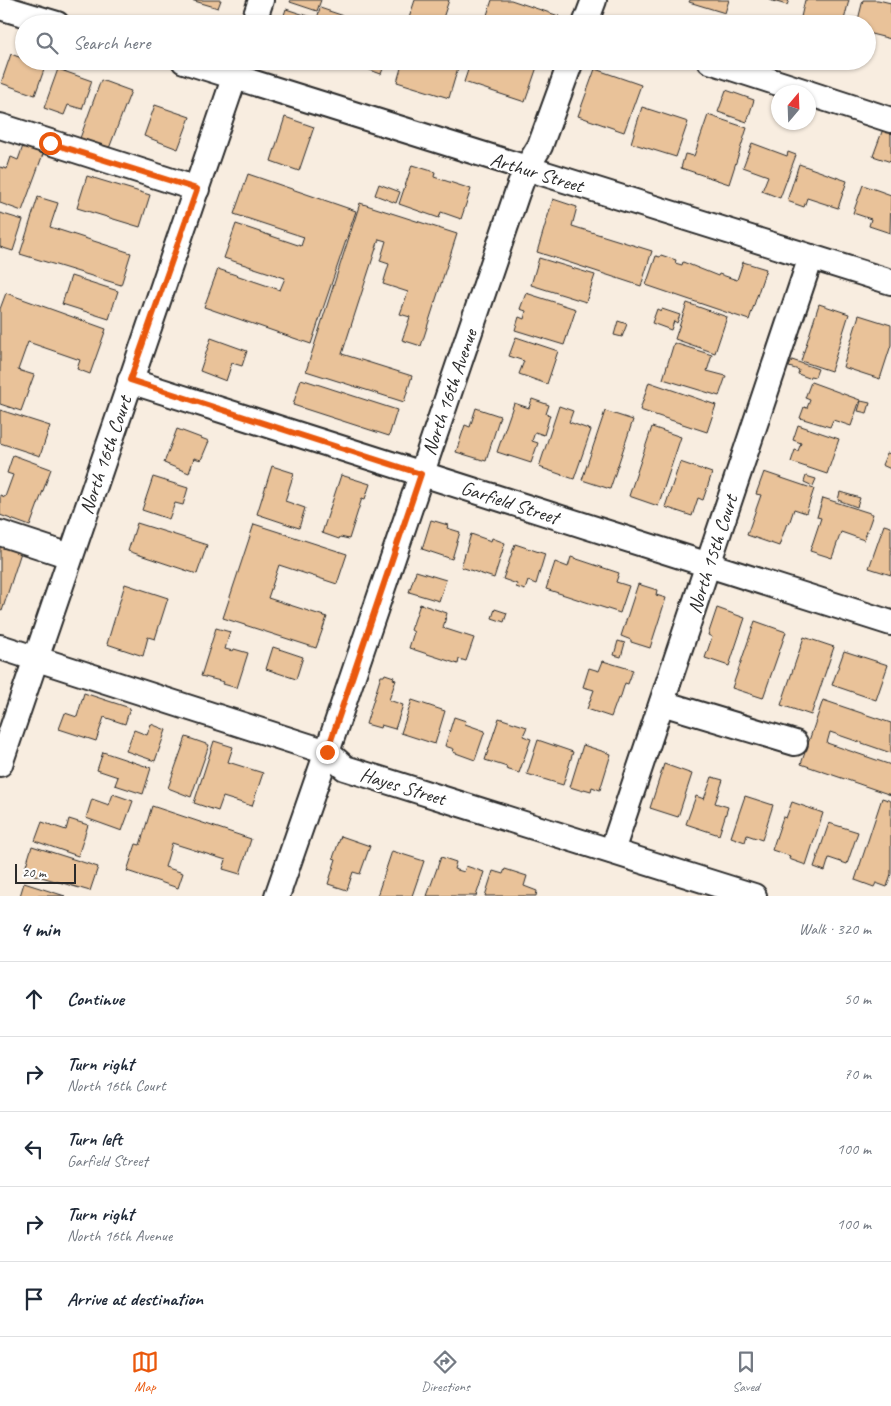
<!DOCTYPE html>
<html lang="en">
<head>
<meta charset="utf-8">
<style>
  :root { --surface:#fff; --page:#f6f6f7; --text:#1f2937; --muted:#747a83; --line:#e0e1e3; --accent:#ea580c }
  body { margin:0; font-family:Caveat,sans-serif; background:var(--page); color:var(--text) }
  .compass { position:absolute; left:771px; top:85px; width:45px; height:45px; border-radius:50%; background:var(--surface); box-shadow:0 1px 4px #0004; rotate:19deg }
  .scale { position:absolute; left:15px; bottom:12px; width:61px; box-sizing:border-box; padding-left:5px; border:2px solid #2b2b2b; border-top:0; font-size:14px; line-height:18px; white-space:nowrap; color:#2b2b2b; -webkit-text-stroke:4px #fff; paint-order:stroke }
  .stop { position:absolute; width:15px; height:15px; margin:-11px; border:4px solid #ea580c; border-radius:50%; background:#fff }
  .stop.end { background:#ea580c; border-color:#fff; box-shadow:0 1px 5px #0008 }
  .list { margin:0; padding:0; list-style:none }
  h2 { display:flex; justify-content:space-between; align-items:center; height:65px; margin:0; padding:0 20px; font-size:21px }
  h2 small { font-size:16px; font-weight:400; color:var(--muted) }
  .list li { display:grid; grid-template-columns:32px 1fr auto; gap:15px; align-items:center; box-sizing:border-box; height:75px; padding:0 20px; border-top:1px solid var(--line) }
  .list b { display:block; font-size:19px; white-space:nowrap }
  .list p { margin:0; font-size:16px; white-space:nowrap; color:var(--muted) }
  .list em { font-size:16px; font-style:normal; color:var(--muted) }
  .icon { flex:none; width:28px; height:28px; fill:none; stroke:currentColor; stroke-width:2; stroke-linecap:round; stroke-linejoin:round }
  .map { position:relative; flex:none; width:891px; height:896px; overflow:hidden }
  .search { position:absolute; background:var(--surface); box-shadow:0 1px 4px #0004; left:15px; right:15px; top:15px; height:55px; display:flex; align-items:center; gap:12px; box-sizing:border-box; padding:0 18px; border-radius:28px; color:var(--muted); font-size:19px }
  .sheet { height:440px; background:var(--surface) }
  nav { display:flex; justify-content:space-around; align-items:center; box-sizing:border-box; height:70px; border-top:1px solid var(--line); background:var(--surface); font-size:14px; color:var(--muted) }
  nav a { display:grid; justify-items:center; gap:2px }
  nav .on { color:var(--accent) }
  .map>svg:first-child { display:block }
  .building { fill:#e9c299; stroke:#2b2b2b }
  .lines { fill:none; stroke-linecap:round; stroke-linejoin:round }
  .minor-casing { stroke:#2b2b2b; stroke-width:28 }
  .minor { stroke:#fff; stroke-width:24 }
  .route { stroke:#ea580c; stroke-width:6 }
  .labels { text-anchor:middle; stroke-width:4.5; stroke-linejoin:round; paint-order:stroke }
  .street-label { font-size:20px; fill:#2b2b2b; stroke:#fff }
</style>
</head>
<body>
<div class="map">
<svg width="891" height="896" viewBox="0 0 891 896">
  <rect width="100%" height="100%" fill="#f8ede0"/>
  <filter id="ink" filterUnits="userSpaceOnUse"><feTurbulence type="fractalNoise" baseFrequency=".02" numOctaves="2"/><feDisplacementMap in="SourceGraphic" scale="10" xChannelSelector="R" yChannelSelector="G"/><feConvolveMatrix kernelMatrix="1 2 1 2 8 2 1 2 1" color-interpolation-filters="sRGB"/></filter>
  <g filter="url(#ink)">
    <g class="building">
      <path d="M191 0H221L218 8Z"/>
      <path d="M291 0H321L317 11 290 2Z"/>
      <path d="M415 0H449L441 24H425L409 18Z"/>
      <path d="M492 0H511L559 16 556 24H484Z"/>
      <path d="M690 0H729L725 13 689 2Z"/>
      <path d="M769 0H789L787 5Z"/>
      <path d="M805 0H849L843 24H825L801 17Z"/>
      <path d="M863 0H878L891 3V39L867 33V24H857Z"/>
      <path d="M320 8 347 17 345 24H281L286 9 317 19Z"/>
      <path d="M11 54 24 59V61H29L45 67 35 95 1 83Z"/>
      <path d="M361 61H386L381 74 359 66Z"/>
      <path d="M403 61H460L449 98 397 82Z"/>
      <path d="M471 61H531L530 65 537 67 525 102 464 82Z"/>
      <path d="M757 61H777L775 68 756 63Z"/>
      <path d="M58 69 92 81 82 109 68 105 64 115 44 108Z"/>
      <path d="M595 69 641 85 624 132 578 116Z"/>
      <path d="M101 80 131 91 108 151 79 141Z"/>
      <path d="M726 90 754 100 747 122 718 112Z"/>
      <path d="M155 105 190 117 178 149 144 136Z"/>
      <path d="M642 107 688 122 676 157 631 143Z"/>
      <path d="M708 115 747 128 729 184 681 168 685 154 694 156Z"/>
      <path d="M285 117 314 127 299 171 271 161Z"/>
      <path d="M883 129 891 132V162L873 156Z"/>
      <path d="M752 143 787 156 788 152 796 155 780 198 762 191 768 176 743 167Z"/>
      <path d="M23 146 43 154 22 211 0 203V167L7 169 11 157 18 160Z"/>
      <path d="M799 164 847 181 838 208 807 198 804 207 787 201Z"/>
      <path d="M412 165 435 172 434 177 471 189 461 219 441 212 439 218 399 204Z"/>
      <path d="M248 174 356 211 311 344 204 307 218 269 280 290 285 278 224 258 236 224 301 246 304 237 234 214Z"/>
      <path d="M87 176 150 195 140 227 77 208Z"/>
      <path d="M379 184 400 192 396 203 375 195Z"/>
      <path d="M863 185 891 195 890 233 869 226 871 219 853 213Z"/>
      <path d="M38 197 58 203 50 227 131 253 121 285 20 254Z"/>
      <path d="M553 199 577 207 572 226 652 251 641 286 537 252Z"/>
      <path d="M360 203 457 234 421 346 402 340 410 317 400 314 408 292 383 284 389 264 380 261 386 241 379 239 342 354 412 376 404 402 306 371Z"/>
      <path d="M0 213 23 220 13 251 0 247Z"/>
      <path d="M661 255 676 260 675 263 682 265 683 262 718 276 719 274 737 280 743 262 766 269 749 320 646 285 656 256 660 257Z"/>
      <path d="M539 258 595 275 586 302 531 285Z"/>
      <path d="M71 276 118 291 109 319 62 304Z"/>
      <path d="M6 293 106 329 90 374 77 369 80 360 28 342 18 370 34 375 21 411 0 404V309Z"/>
      <path d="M526 293 576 309 564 345 515 330 519 317 524 319 526 311 520 309Z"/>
      <path d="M687 303 727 317 715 353 675 339Z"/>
      <path d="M819 304 849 314 831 371 801 361Z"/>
      <path d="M657 309 661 311 662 309 680 315 677 323 674 321 671 330 652 323Z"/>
      <path d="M859 315 891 325V345L880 379 843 367Z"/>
      <path d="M618 321 627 324 622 337 614 335Z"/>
      <path d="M516 337 558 351 547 384 519 374 524 361 509 356Z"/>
      <path d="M211 338 247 351 242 366 232 363 226 381 200 371Z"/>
      <path d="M674 343 712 355 707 371 726 376 719 396 663 379Z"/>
      <path d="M792 360 818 369 815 377 810 376 809 378 798 374 799 370 789 367Z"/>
      <path d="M301 379 397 410 389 436 293 405Z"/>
      <path d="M649 382 716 405 707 432 640 410Z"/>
      <path d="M811 382 860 400 851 426 833 420 830 427 800 418 804 407 807 408 810 400 805 398Z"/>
      <path d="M532 399 549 405 546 414 550 415 544 435 535 432 532 441 538 443 531 463 497 452 514 403 529 408Z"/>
      <path d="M861 401 870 403 867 413 858 411Z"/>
      <path d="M559 406 573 411 569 422 591 430 574 479 539 467Z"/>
      <path d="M476 408 500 416 486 461 456 452 465 425 470 427Z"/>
      <path d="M0 410 50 426 40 456 0 443Z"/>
      <path d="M605 411 633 420 610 489 582 480Z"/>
      <path d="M798 425 839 439 827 474 791 462 795 450 798 451 801 443 793 440Z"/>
      <path d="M652 427 681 437 658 506 629 496Z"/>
      <path d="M177 429 209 441 201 460 194 458 189 473 164 463Z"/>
      <path d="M887 453 891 454V469L882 465Z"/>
      <path d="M13 455 51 469 30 526 0 515V495L5 497 13 475 7 473Z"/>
      <path d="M680 462 712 473 703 500 698 498 692 516 665 507Z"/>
      <path d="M272 466 294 473 285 501 305 508 299 528 257 514Z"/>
      <path d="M764 472 814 489 806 513 794 509 789 524 787 523 779 546 747 535 761 495 756 494Z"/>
      <path d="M341 475 370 484 365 499 362 498 349 539 340 537 339 539 322 533Z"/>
      <path d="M806 476 816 479 813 486 804 482Z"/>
      <path d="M153 477 188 488 183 505 175 503 169 519 142 510Z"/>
      <path d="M840 492 860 498 857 507 838 500Z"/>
      <path d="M823 498 873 514 864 540 841 532 832 558 810 551 821 518 817 517Z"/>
      <path d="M431 520 448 525 447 528 460 532 452 559 422 549Z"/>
      <path d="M137 523 207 545 197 574 128 551Z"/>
      <path d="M254 524 347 554 337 584 279 565 268 598 327 617 316 648 223 618Z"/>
      <path d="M884 525 891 527V575L869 568Z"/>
      <path d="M471 534 491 541 492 538 505 543 494 578 461 567Z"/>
      <path d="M0 538 23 546 2 611 0 610Z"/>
      <path d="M515 544 545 554 536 584 528 581 525 590 516 587 517 584 503 579Z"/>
      <path d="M571 557 619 573 616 582 629 586 620 613 546 589 555 562 568 567Z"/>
      <path d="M416 571 446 580 439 601 409 592Z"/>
      <path d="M125 584 168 598 155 639 148 637 143 656 107 644Z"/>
      <path d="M638 584 657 590 656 595 666 598 650 648 631 642V640L621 636Z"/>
      <path d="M420 604 447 613 443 628 474 638 466 661 459 659 458 664 409 648 414 632 411 630Z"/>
      <path d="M717 608 745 618 729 666 705 658 712 637 708 635Z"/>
      <path d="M495 609 507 613 504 622 492 618Z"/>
      <path d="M755 621 786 632 763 698 732 688Z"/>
      <path d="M216 628 230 632 225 649 233 651 234 649 248 653 237 688 223 684 224 682 201 676Z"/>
      <path d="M804 637 834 647 811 715 781 705Z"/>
      <path d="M618 641 625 643 621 657 614 655Z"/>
      <path d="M273 647 303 657 296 679 266 669Z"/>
      <path d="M844 651 888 665 876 700 832 685Z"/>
      <path d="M603 661 633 670 628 684 625 683 620 699 618 698 611 717 587 709 594 690 583 687 589 668 599 671Z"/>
      <path d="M385 674 394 677 393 679 396 680 389 700 403 705 395 729 381 725 380 728 366 724 381 676H384Z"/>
      <path d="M84 693 130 708 125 724 104 717 96 741 59 729 65 713 77 717Z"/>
      <path d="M412 700 445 711 435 744 401 733Z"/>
      <path d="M823 700 891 723V753L830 732 827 743 891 765V795L801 764Z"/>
      <path d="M454 717 466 721 465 724 485 731 475 760 453 752 454 749 445 746Z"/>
      <path d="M499 718 527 727 523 736 531 739 519 773 506 769 507 767 485 760Z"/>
      <path d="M151 724 166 730 155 761 126 751 134 730 147 735Z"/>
      <path d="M186 737 209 745 191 797 168 788Z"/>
      <path d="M538 740 573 752 563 785 527 774Z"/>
      <path d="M214 741 233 747 228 762 263 773 252 806 223 797 218 811 194 803Z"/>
      <path d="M583 745 611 754 600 790 592 787 591 791 584 789 583 791 570 787Z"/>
      <path d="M103 752 151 768 143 794 115 785 118 777 97 770Z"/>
      <path d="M664 764 692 774 678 817 650 808Z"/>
      <path d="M712 777 723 780 715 803 728 807 719 835 686 824 696 796 704 799Z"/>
      <path d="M113 794 133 801 122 831 86 818 92 799 109 805Z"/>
      <path d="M745 796 773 805 762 840 747 835 745 842 731 837Z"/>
      <path d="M882 798 891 801V874L887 887 876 883 874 887 855 880Z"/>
      <path d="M792 802 823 813 806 865 789 859 790 856 772 850 783 817 786 818Z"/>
      <path d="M152 806 251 839 240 874 223 869 226 860 172 843 165 867 183 873 178 888 127 871 136 844 140 845Z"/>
      <path d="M69 819 88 825 78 856 35 841 42 822 66 830Z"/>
      <path d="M829 823 858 832 847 864 829 858 825 871 814 867Z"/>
      <path d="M341 836 370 846 360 874 353 872 347 890 328 884 336 859 333 858Z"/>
      <path d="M32 846 98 867 90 891 24 872Z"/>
      <path d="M392 851 424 861 412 896H377Z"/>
      <path d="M441 857 456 862 454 869 464 872 466 866 484 872 476 896H427Z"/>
      <path d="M505 869 527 876 524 886 537 891 536 896H485L493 871 503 874Z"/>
      <path d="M24 883 65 896H20Z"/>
    </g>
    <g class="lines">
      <g class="minor-casing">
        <g id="minor">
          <path d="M0 7 57 24"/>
          <path d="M253 24 261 0"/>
          <path d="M585 24 594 0"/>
          <path d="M184 61 891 282"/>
          <path d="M710 61 806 92"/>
          <path d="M808 93 891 120"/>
          <path d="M0 126 197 189"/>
          <path d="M130 381 891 623"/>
          <path d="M0 533 70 556"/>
          <path d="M0 647 327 752 345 768 754 896"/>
          <path d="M662 703 795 743"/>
          <path d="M0 764 240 61"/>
          <path d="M612 851 811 257"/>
          <path d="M277 896 327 752 517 193 526 169 540 146 571 61"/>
        </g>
      </g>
      <use href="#minor" class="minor"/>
    </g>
  </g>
  <g class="lines" filter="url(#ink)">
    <path class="route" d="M50 143 197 189 130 380 421 474 327 752"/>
  </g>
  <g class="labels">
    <g class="street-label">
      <text transform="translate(537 172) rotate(17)" y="7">Arthur Street</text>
      <text transform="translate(449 392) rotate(-71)" y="7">North 16th Avenue</text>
      <text transform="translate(105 455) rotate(-71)" y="7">North 16th Court</text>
      <text transform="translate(510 502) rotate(18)" y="7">Garfield Street</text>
      <text transform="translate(712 554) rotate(-72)" y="7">North 15th Court</text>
      <text transform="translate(403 786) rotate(17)" y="7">Hayes Street</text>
    </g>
  </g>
</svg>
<svg class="compass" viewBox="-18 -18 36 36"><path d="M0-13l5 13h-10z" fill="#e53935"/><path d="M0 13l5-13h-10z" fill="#747a83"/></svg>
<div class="scale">20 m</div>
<div class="stop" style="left:50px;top:143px"></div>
<div class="stop end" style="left:327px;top:752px"></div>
<div class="search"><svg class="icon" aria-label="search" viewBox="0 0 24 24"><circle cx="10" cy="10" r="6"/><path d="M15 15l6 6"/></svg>Search here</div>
</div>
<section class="sheet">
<h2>4 min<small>Walk · 320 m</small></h2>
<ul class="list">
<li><svg class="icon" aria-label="ahead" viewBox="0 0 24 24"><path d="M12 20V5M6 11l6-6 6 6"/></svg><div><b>Continue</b></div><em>50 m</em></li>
<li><svg class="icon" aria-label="right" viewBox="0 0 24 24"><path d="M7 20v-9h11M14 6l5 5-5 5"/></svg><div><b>Turn right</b><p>North 16th Court</p></div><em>70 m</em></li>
<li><svg class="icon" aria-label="left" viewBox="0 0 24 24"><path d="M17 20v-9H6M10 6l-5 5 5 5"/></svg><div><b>Turn left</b><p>Garfield Street</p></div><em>100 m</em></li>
<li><svg class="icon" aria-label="right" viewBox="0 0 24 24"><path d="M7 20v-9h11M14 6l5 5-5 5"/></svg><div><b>Turn right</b><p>North 16th Avenue</p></div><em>100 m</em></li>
<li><svg class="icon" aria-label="arrive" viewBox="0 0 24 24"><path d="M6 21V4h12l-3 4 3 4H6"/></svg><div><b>Arrive at destination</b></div></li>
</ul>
</section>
<nav>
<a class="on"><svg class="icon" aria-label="map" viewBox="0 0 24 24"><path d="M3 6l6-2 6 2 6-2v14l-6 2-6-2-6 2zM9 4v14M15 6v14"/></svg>Map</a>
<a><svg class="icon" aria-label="directions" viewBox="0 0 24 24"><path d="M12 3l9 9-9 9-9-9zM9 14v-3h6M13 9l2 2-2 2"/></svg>Directions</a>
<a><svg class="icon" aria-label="saved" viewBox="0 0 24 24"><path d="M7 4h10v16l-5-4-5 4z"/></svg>Saved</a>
</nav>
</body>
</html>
